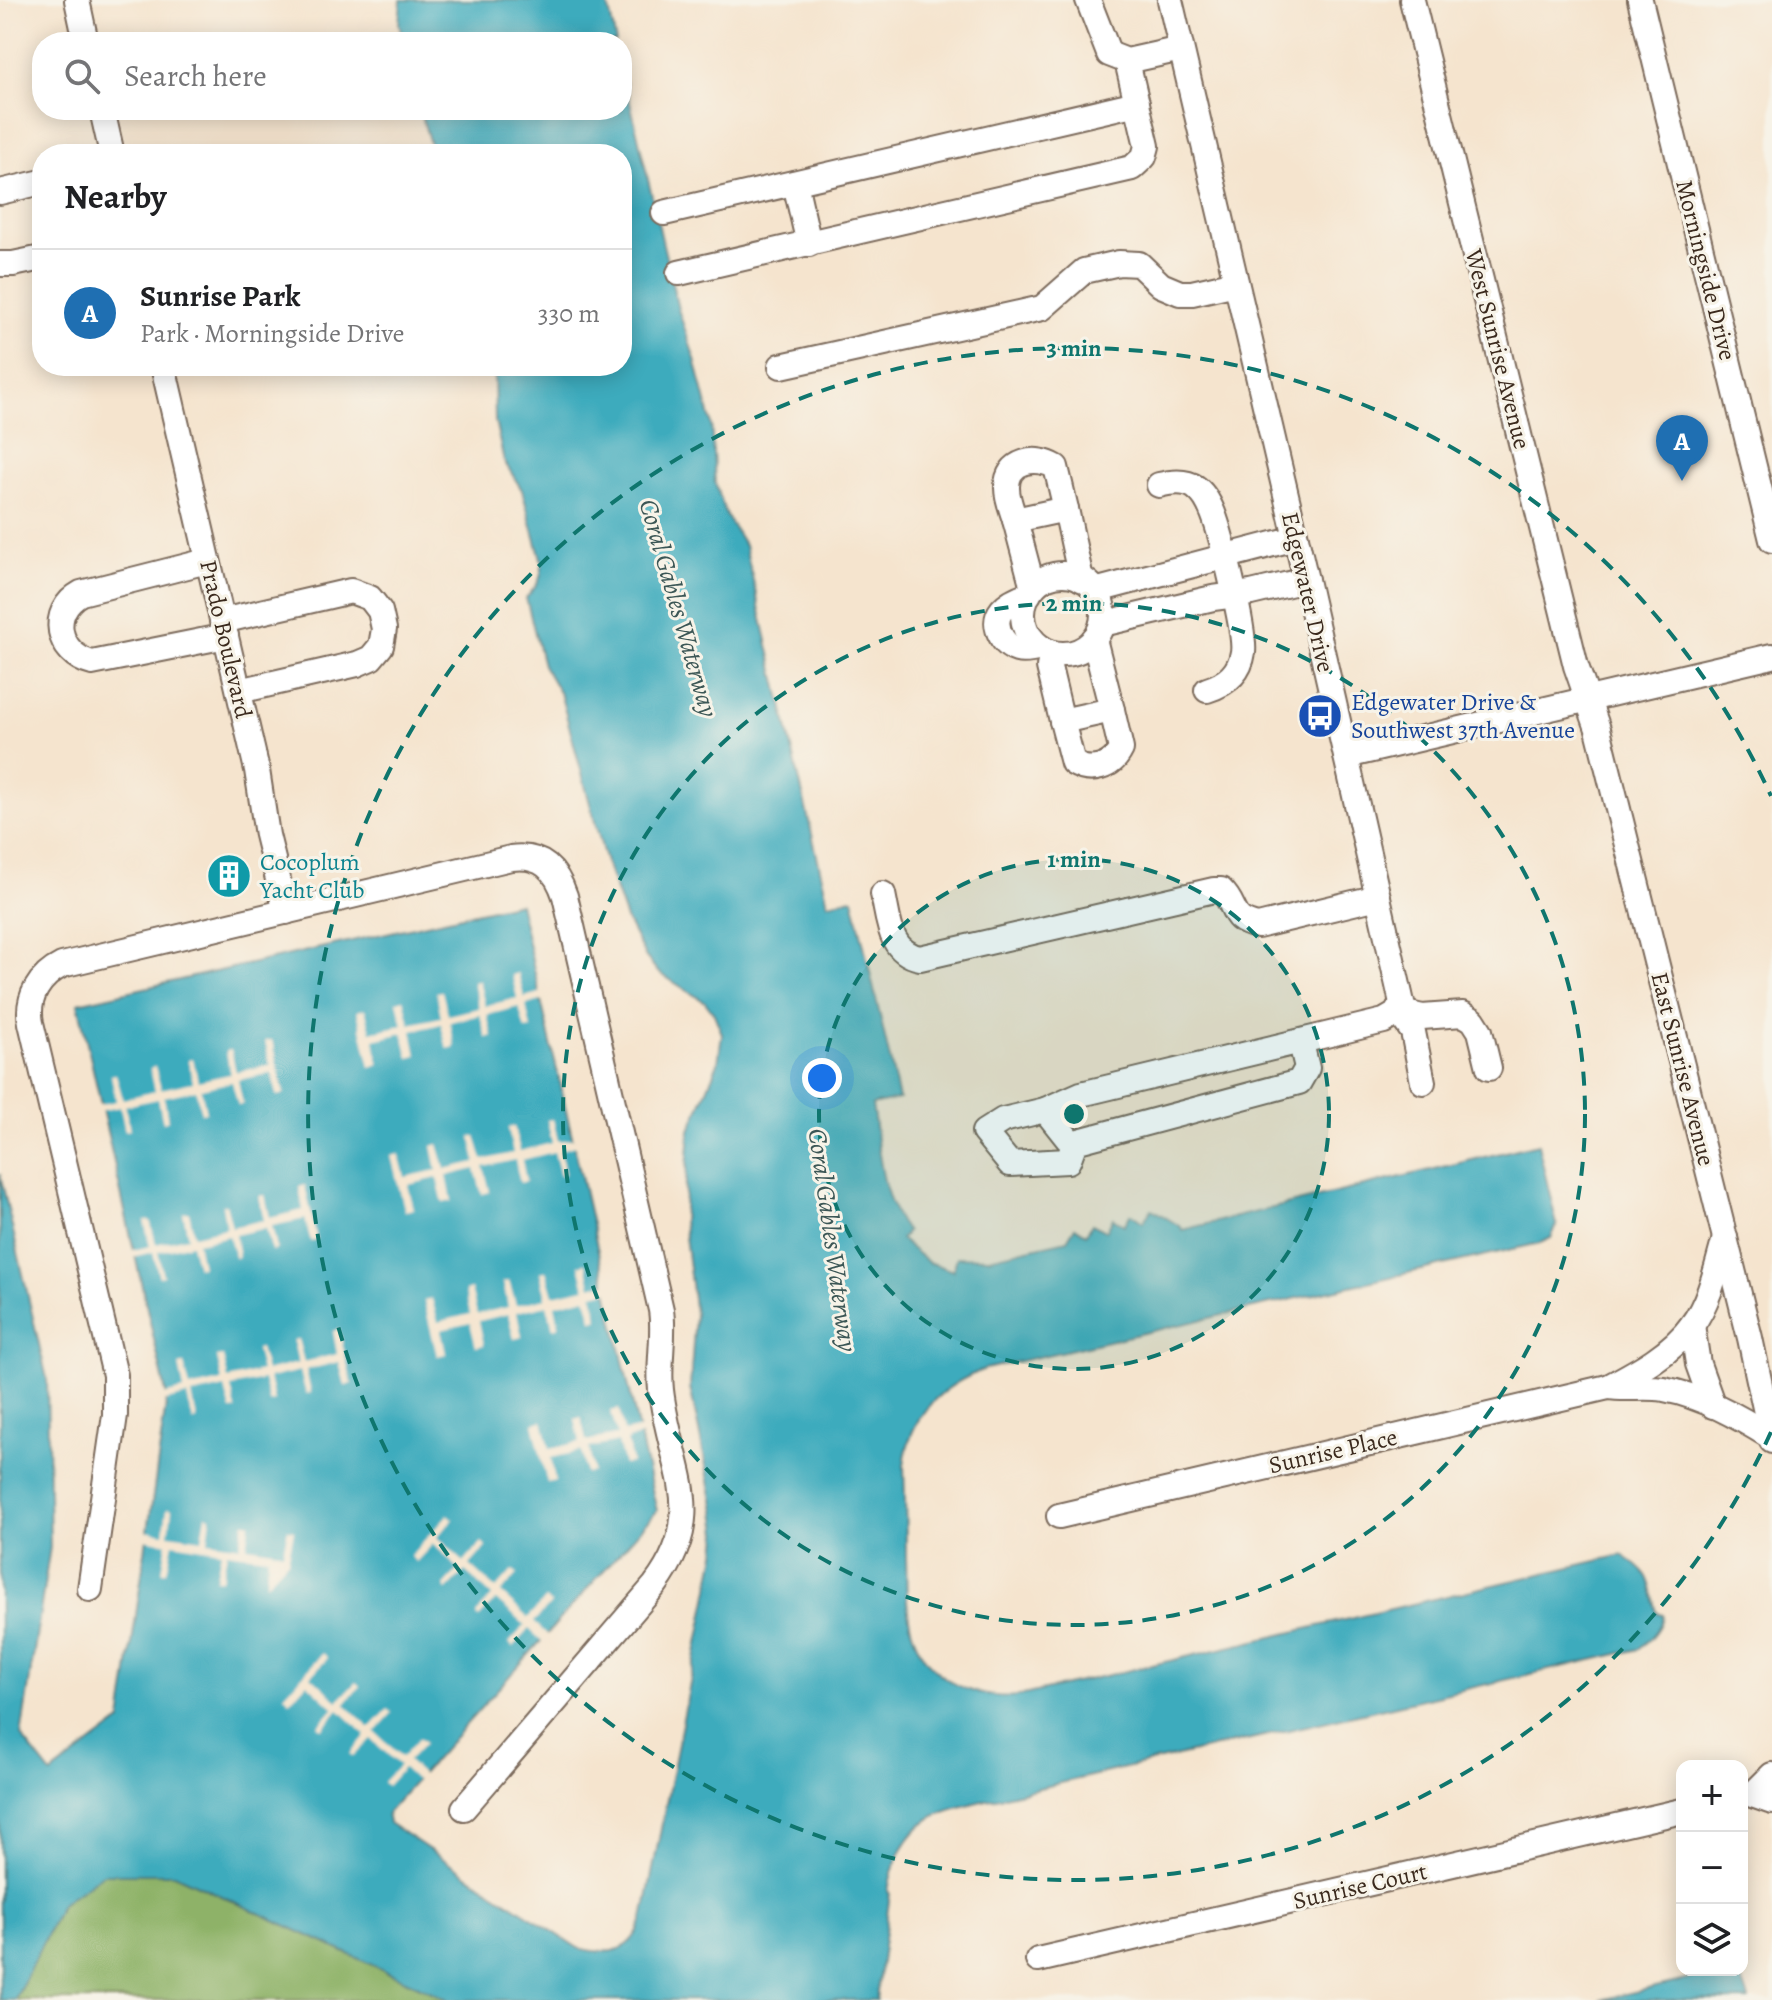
<!DOCTYPE html>
<html lang="en">
<head>
<meta charset="utf-8">
<style>
  :root { --surface:#fff; --page:#f2f2f2; --text:#202124; --muted:#757577; --line:#e0e0e0; --accent:#1f6fb2 }
  body { margin:0; font-family:Alegreya,serif; background:var(--page); color:var(--text) }
  .controls { position:absolute; right:24px; bottom:24px; display:grid; overflow:hidden; border-radius:16px; box-shadow:0 4px 20px #0003 }
  .controls button { width:72px; height:72px; display:grid; place-items:center; padding:0; border:0; border-bottom:2px solid var(--line); background:var(--surface); color:var(--text); font:40px sans-serif }
  .you { position:absolute; left:822px; top:1078px; width:28px; height:28px; margin:-20px; border:6px solid #fff; border-radius:50%; background:#1a73e8; box-shadow:0 0 0 12px #1a73e833 }
  .badge { display:grid; place-items:center; width:52px; height:52px; border-radius:50%; background:var(--accent); color:#fff; font-size:26px; font-weight:700 }
  .pin { position:absolute; translate:-50% -66px; filter:drop-shadow(0 2px 4px #0008) }
  .pin::after { content:''; position:absolute; top:42px; width:28px; height:24px; background:inherit; clip-path:polygon(0 0,100% 0,50% 100%) }
  .list { margin:0; padding:0; list-style:none }
  h2 { display:flex; justify-content:space-between; align-items:center; height:104px; margin:0; padding:0 32px; font-size:34px }
  h2 small { font-size:26px; font-weight:400; color:var(--muted) }
  .list li { display:grid; grid-template-columns:52px 1fr auto; gap:24px; align-items:center; box-sizing:border-box; height:128px; padding:0 32px; border-top:2px solid var(--line) }
  .list b { display:block; font-size:30px; white-space:nowrap }
  .list p { margin:0; font-size:26px; white-space:nowrap; color:var(--muted) }
  .list em { font-size:26px; font-style:normal; color:var(--muted) }
  .icon { flex:none; width:44px; height:44px; fill:none; stroke:currentColor; stroke-width:2; stroke-linecap:round; stroke-linejoin:round }
  .map { position:relative; flex:none; width:1772px; height:2000px; overflow:hidden }
  .search { position:absolute; background:var(--surface); box-shadow:0 4px 20px #0003; left:32px; top:32px; width:600px; height:88px; display:flex; align-items:center; gap:20px; box-sizing:border-box; padding:0 28px; border-radius:32px; color:var(--muted); font-size:30px }
  .panel { position:absolute; background:var(--surface); box-shadow:0 4px 20px #0003; left:32px; top:144px; width:600px; height:232px; border-radius:32px }
  .map>svg:first-child { display:block }
  .forest { fill:#8eb267; stroke:#646e42; stroke-width:2 }
  .water { fill:#3eabbd; stroke:#3c6a6e; stroke-width:2 }
  .pier { fill:#f5e4ce }
  .lines { fill:none; stroke-linecap:round; stroke-linejoin:round }
  .minor-casing { stroke:#7c6b5c; stroke-width:28 }
  .minor { stroke:#fff; stroke-width:24 }
  .ring { fill:none; stroke:#0f766e; stroke-width:4; stroke-dasharray:14 10 }
  .labels { text-anchor:middle; stroke-width:6; stroke-linejoin:round; paint-order:stroke }
  .street-label { font-size:24px; fill:#3b2a1e; stroke:#f7f3e8 }
  .transit-label { font-size:24px; fill:#164399; stroke:#f7f3e8; text-anchor:start }
  .culture-label { font-size:24px; fill:#0d838f; stroke:#f7f3e8; text-anchor:start }
  .water-label { font-size:26px; font-style:italic; fill:#3c5756; stroke:#f7f3e8 }
  .centre { fill:#0f766e; stroke:#f7f3e8; stroke-width:4 }
  .ring-label { font-size:24px; text-anchor:middle; font-weight:bold; fill:#0f766e; stroke:#f7f3e8; stroke-width:6; stroke-linejoin:round; paint-order:stroke }
</style>
</head>
<body>
<div class="map">
<svg width="1772" height="2000" viewBox="0 0 1772 2000">
  <rect width="100%" height="100%" fill="#f7f3e8"/>
  <filter id="ink" filterUnits="userSpaceOnUse"><feTurbulence type="fractalNoise" baseFrequency=".0125" numOctaves="2"/><feDisplacementMap in="SourceGraphic" scale="16" xChannelSelector="R" yChannelSelector="G"/><feConvolveMatrix kernelMatrix="1 2 1 2 8 2 1 2 1" color-interpolation-filters="sRGB"/></filter>
  <filter id="wash" filterUnits="userSpaceOnUse"><feTurbulence type="fractalNoise" baseFrequency=".006" numOctaves="4" result="noise"/><feDisplacementMap in="SourceGraphic" scale="32" xChannelSelector="R" yChannelSelector="G"/><feGaussianBlur stdDeviation="1.8" result="paint"/><feColorMatrix in="noise" values="0 0 0 0 0 0 0 0 0 0 0 0 0 0 0 0 0 1.4 0 .05"/><feComposite in="paint" operator="in"/></filter>
  <g filter="url(#wash)">
    <rect width="100%" height="100%" fill="#f5e4ce"/>
    <path class="forest" d="M102 1874H174L449 2000H15L61 1904Z"/>
    <g class="water">
      <path d="M401 0H607L616 42H403L399 23Z"/>
      <path d="M622 67 678 309 695 359 711 422 715 483 727 517 745 546 828 903 853 898 899 1099 872 1105C879 1147 880 1198 907 1232L900 1239 928 1262 953 1271 957 1257 989 1258 1067 1240 1075 1227 1086 1234 1092 1224 1106 1231 1113 1218 1124 1225 1131 1214 1143 1222 1152 1209 1181 1227 1182 1230 1538 1144 1557 1225 1551 1238 1540 1243 985 1369C939 1387 910 1415 904 1465 905 1496 906 1527 906 1558 907 1582 905 1608 912 1631 926 1679 973 1700 1019 1696L1622 1555C1652 1574 1649 1579 1657 1613L1663 1615C1661 1630 1649 1640 1639 1649L974 1803C961 1807 943 1811 933 1817 907 1831 891 1865 888 1892L890 1893 876 2000H449L174 1874H103L61 1904 15 2000H0V1174L47 1379 50 1547 21 1736 51 1774 121 1721 167 1397 78 1003 519 903 657 1511 387 1813 389 1823 578 1948C611 1956 631 1953 643 1919L716 1553 718 1533 715 1510 690 1387 695 1315 683 1221 690 1130 718 1063 722 1034 714 1014 705 1002 658 972 645 956 626 919 606 863 561 696 543 665 526 598C537 586 542 579 542 563L522 490 504 461 495 421 494 366H622V154H433L420 110H622Z"/>
      <path d="M1724 1971C1742 1973 1745 1985 1749 2000H1600Z"/>
    </g>
    <g class="pier">
      <path d="M518 973 524 997 543 992 545 1000 526 1005 531 1029 525 1030 519 1007 487 1015 492 1036 486 1038 480 1015 450 1022 455 1047 447 1049 441 1024 412 1031 417 1056 409 1058 403 1033 374 1040 379 1064 370 1067 357 1011 365 1009 371 1032 403 1025 397 1001 404 999 410 1024 441 1017 436 992 442 991 448 1015 479 1008 473 982 479 981 485 1006 517 998 512 975Z"/>
      <path d="M272 1040 284 1094 277 1096 272 1073 238 1080 243 1104 238 1105 232 1082 201 1089 206 1112 201 1113 196 1090 164 1097 168 1120 163 1122 158 1099 125 1106 130 1130 125 1131 120 1107 99 1111 97 1105 116 1101 111 1075 116 1074 123 1099 155 1091 150 1068 155 1066 161 1089 193 1082 188 1059 193 1058 198 1081 230 1074 226 1051 231 1050 236 1072 270 1065 265 1041Z"/>
      <path d="M553 1119 558 1141 576 1138 578 1145 560 1150 565 1174 560 1175 554 1152 522 1160 526 1181 520 1183 515 1160 484 1167 490 1192 482 1194 475 1169 447 1176 452 1201 443 1203 437 1178 408 1185 414 1209 405 1211 391 1156 399 1154 405 1177 437 1170 432 1146 438 1144 445 1169 476 1162 471 1137 476 1136 483 1160 513 1153 508 1128 514 1126 520 1151 552 1143 547 1120Z"/>
      <path d="M305 1185 317 1240 311 1242 305 1219 272 1226 277 1249 272 1251 266 1228 235 1235 239 1257 235 1258 229 1236 197 1243 202 1266 197 1267 191 1244 158 1252 163 1276 159 1277 153 1252 132 1257 130 1251 150 1246 144 1221 150 1220 156 1244 188 1237 183 1213 189 1212 194 1235 226 1228 222 1205 226 1204 232 1227 264 1220 259 1196 265 1195 270 1218 303 1210 299 1187Z"/>
      <path d="M586 1263 591 1286 609 1282 611 1290 593 1294 598 1319 592 1320 586 1297 555 1305 559 1326 553 1328 547 1305 517 1312 522 1337 514 1339 508 1314 479 1321 484 1345 476 1347 470 1323 441 1330 446 1354 437 1356 424 1301 432 1299 438 1322 470 1314 465 1291 471 1289 477 1314 508 1307 503 1282 509 1281 516 1305 546 1298 540 1272 546 1271 553 1295 585 1288 579 1265Z"/>
      <path d="M339 1329 352 1384 345 1385 339 1362 306 1370 311 1393 306 1394 300 1371 269 1378 274 1401 269 1402 263 1380 231 1387 236 1410 231 1411 225 1388 192 1395 197 1420 193 1421 187 1396 163 1402V1395L184 1390 179 1365 184 1364 190 1388 222 1381 217 1357 223 1356 228 1379 261 1371 256 1349 260 1348 266 1371 298 1363 293 1340 298 1339 304 1362 337 1354 333 1331Z"/>
      <path d="M619 1409 624 1432 642 1428 644 1435 627 1440 632 1463 624 1465 618 1442 589 1448 593 1472 586 1474 581 1451 551 1458 555 1481 547 1483 533 1423 543 1421 550 1449 580 1442 575 1419 581 1417 586 1441 617 1435 611 1411Z"/>
      <path d="M167 1508 172 1509 169 1534 202 1539 206 1515 211 1516 208 1541 240 1546 244 1522 250 1523 247 1546 283 1552 288 1529 294 1530 288 1560 266 1584 268 1557 227 1552 222 1579H216L221 1551 173 1543 167 1571H162L167 1543 143 1539 144 1530 164 1533Z"/>
      <path d="M448 1514 453 1519 437 1537 464 1562 482 1543 486 1547 470 1565 496 1589 513 1570 518 1574 501 1593 528 1618 545 1599 551 1604 534 1622 550 1637 544 1643 529 1629 513 1647 509 1643 525 1625 496 1600 479 1618 476 1615 492 1596 465 1571 447 1590 444 1586 459 1569 433 1544 416 1562 410 1556Z"/>
      <path d="M323 1653 328 1658 311 1676 338 1701 356 1682 360 1686 345 1704 370 1728 388 1709 392 1713 375 1732 402 1757 419 1738 425 1743 408 1761 424 1776 419 1783 403 1768 387 1786 383 1782 399 1765 371 1739 353 1757 350 1754 366 1735 339 1710 322 1729 318 1726 334 1708 307 1683 290 1701 284 1695Z"/>
    </g>
  </g>
  <g filter="url(#ink)">
    <g class="lines">
      <g class="minor-casing">
        <g id="minor">
          <path d="M77 0 86 42"/>
          <path d="M1088 0 1109 54 1127 61 1181 49"/>
          <path d="M1412 0 1576 666 1598 729 1750 1338 1772 1441"/>
          <path d="M1640 0 1772 540"/>
          <path d="M102 110 112 154"/>
          <path d="M795 183 809 244"/>
          <path d="M0 192 42 182"/>
          <path d="M664 213 1137 103"/>
          <path d="M0 264H13L42 258"/>
          <path d="M679 273 1132 168 1144 157 1147 146 1127 61"/>
          <path d="M163 366 257 770 267 835 286 912"/>
          <path d="M781 366 1042 308 1084 271 1119 263 1139 264 1161 285 1180 293H1192L1236 283"/>
          <path d="M1159 485C1171 482 1185 480 1195 487 1204 493 1209 503 1213 513 1221 533 1246 634 1243 652 1240 673 1226 684 1207 690"/>
          <path d="M1015 520C1012 510 1007 499 1007 488 1006 460 1037 455 1056 467L1066 509"/>
          <path d="M207 561 81 593C48 611 57 654 92 663L226 636"/>
          <circle cx="1063" cy="614" r="40"/>
          <path d="M1033 588 1015 520 1066 509 1081 579"/>
          <path d="M1094 591 1296 538"/>
          <path d="M1029 594C1007 601 988 614 1002 638 1006 644 1010 648 1017 650 1024 652 1034 650 1042 648"/>
          <path d="M222 621 351 591 370 598 380 611 384 629 381 646 371 658 357 664 239 691"/>
          <path d="M1102 624 1213 598 1251 593 1306 580"/>
          <path d="M1052 653 1049 667 1062 721 1112 710 1094 639"/>
          <path d="M1062 721 1073 763C1090 774 1112 768 1121 749L1112 710"/>
          <path d="M1346 756 1772 656"/>
          <path d="M883 894C889 921 889 952 920 958L1214 890H1221C1239 907 1228 920 1258 926L1378 897"/>
          <path d="M1398 1011 1422 1017 1463 1014 1473 1020 1480 1031 1489 1068"/>
          <path d="M1398 1011 1413 1032 1423 1082"/>
          <path d="M1045 1110 1068 1139 1075 1142 1299 1082 1307 1068 1301 1043"/>
          <path d="M1075 1142 1068 1161 1010 1164 984 1132 1003 1120 1045 1110 1081 1094 1384 1021 1396 1014 1402 1003 1306 580 1170 0"/>
          <path d="M1725 1238C1717 1266 1710 1301 1692 1325 1672 1353 1638 1371 1608 1387 1626 1390 1645 1386 1664 1389 1702 1396 1739 1417 1771 1437"/>
          <path d="M1692 1325 1698 1364 1713 1406"/>
          <path d="M1059 1516 1608 1387"/>
          <path d="M90 1589 115 1415V1375L31 1023C26 997 40 976 62 965L511 858C541 854 556 869 565 896L661 1310C665 1336 658 1363 661 1390 670 1469 710 1512 655 1585L464 1808"/>
          <path d="M1772 1775 1752 1795 1772 1802"/>
          <path d="M1038 1960 1682 1811"/>
        </g>
      </g>
      <use href="#minor" class="minor"/>
    </g>
  </g>
  <circle cx="1074" cy="1114" r="255" fill="#0f766e" fill-opacity=".12"/>
  <g class="ring">
    <circle cx="1074" cy="1114" r="255"/>
    <circle cx="1074" cy="1114" r="511"/>
    <path d="M1771 1432A766 766 0 1 1 1771 796"/>
  </g>
  <defs>
    <g id="bus-disc" transform="scale(2.3)"><circle r="9.5" fill="#1a4fb4" stroke="#f7f3e8"/><path d="M-5-6H5V4H4V6H2V4H-2V6H-4V4H-5ZM-3.5-4V0h7V-4ZM-3.5 1.2v1.5H-2V1.2ZM2 1.2v1.5H3.5V1.2Z" fill="#fff"/></g>
    <g id="building-disc" transform="scale(2.3)"><circle r="9.5" fill="#0f9aa8" stroke="#f7f3e8"/><path d="M-4-6H4V6H1V3H-1V6H-4ZM-2.5-4.3h1.7v1.8h-1.7ZM.8-4.3h1.7v1.8H.8ZM-2.5-1h1.7V.8h-1.7ZM.8-1h1.7V.8H.8Z" fill="#fff"/></g>
  </defs>
  <g fill-rule="evenodd">
    <use href="#bus-disc" x="1320" y="716"/>
    <use href="#building-disc" x="229" y="876"/>
  </g>
  <g class="labels">
    <g class="street-label">
      <text transform="translate(1706 270) rotate(76)" y="8">Morningside Drive</text>
      <text transform="translate(1498 349) rotate(76)" y="8">West Sunrise Avenue</text>
      <text transform="translate(1308 592) rotate(77)" y="8">Edgewater Drive</text>
      <text transform="translate(226 639) rotate(77)" y="8">Prado Boulevard</text>
      <text transform="translate(1683 1069) rotate(76)" y="8">East Sunrise Avenue</text>
      <text transform="translate(1333 1451) rotate(-13)" y="8">Sunrise Place</text>
      <text transform="translate(1360 1886) rotate(-13)" y="8">Sunrise Court</text>
    </g>
    <g class="transit-label">
      <text x="1351" y="710">Edgewater Drive &amp;<tspan x="1351" dy="28">Southwest 37th Avenue</tspan></text>
    </g>
    <g class="culture-label">
      <text x="260" y="870">Cocoplum<tspan x="260" dy="28">Yacht Club</tspan></text>
    </g>
    <g class="water-label">
      <text transform="translate(679 608) rotate(74)" y="9">Coral Gables Waterway</text>
      <text transform="translate(833 1240) rotate(82)" y="9">Coral Gables Waterway</text>
    </g>
  </g>
  <circle cx="1074" cy="1114" r="12" class="centre"/>
  <g class="ring-label">
    <text x="1074" y="356">3 min</text>
    <text x="1074" y="611">2 min</text>
    <text x="1074" y="867">1 min</text>
  </g>
</svg>
<div class="controls">
<button>+</button>
<button>−</button>
<button><svg class="icon" aria-label="layers" viewBox="0 0 24 24"><path d="M12 4l9 5-9 5-9-5zM3 14l9 5 9-5"/></svg></button>
</div>
<div class="you"></div>
<div class="pin badge" style="left:1682px;top:481px">A</div>
<div class="search"><svg class="icon" aria-label="search" viewBox="0 0 24 24"><circle cx="10" cy="10" r="6"/><path d="M15 15l6 6"/></svg>Search here</div>
<section class="panel">
<h2>Nearby<small></small></h2>
<ul class="list">
<li><span class="badge">A</span><div><b>Sunrise Park</b><p>Park · Morningside Drive</p></div><em>330 m</em></li>
</ul>
</section>
</div>
</body>
</html>
